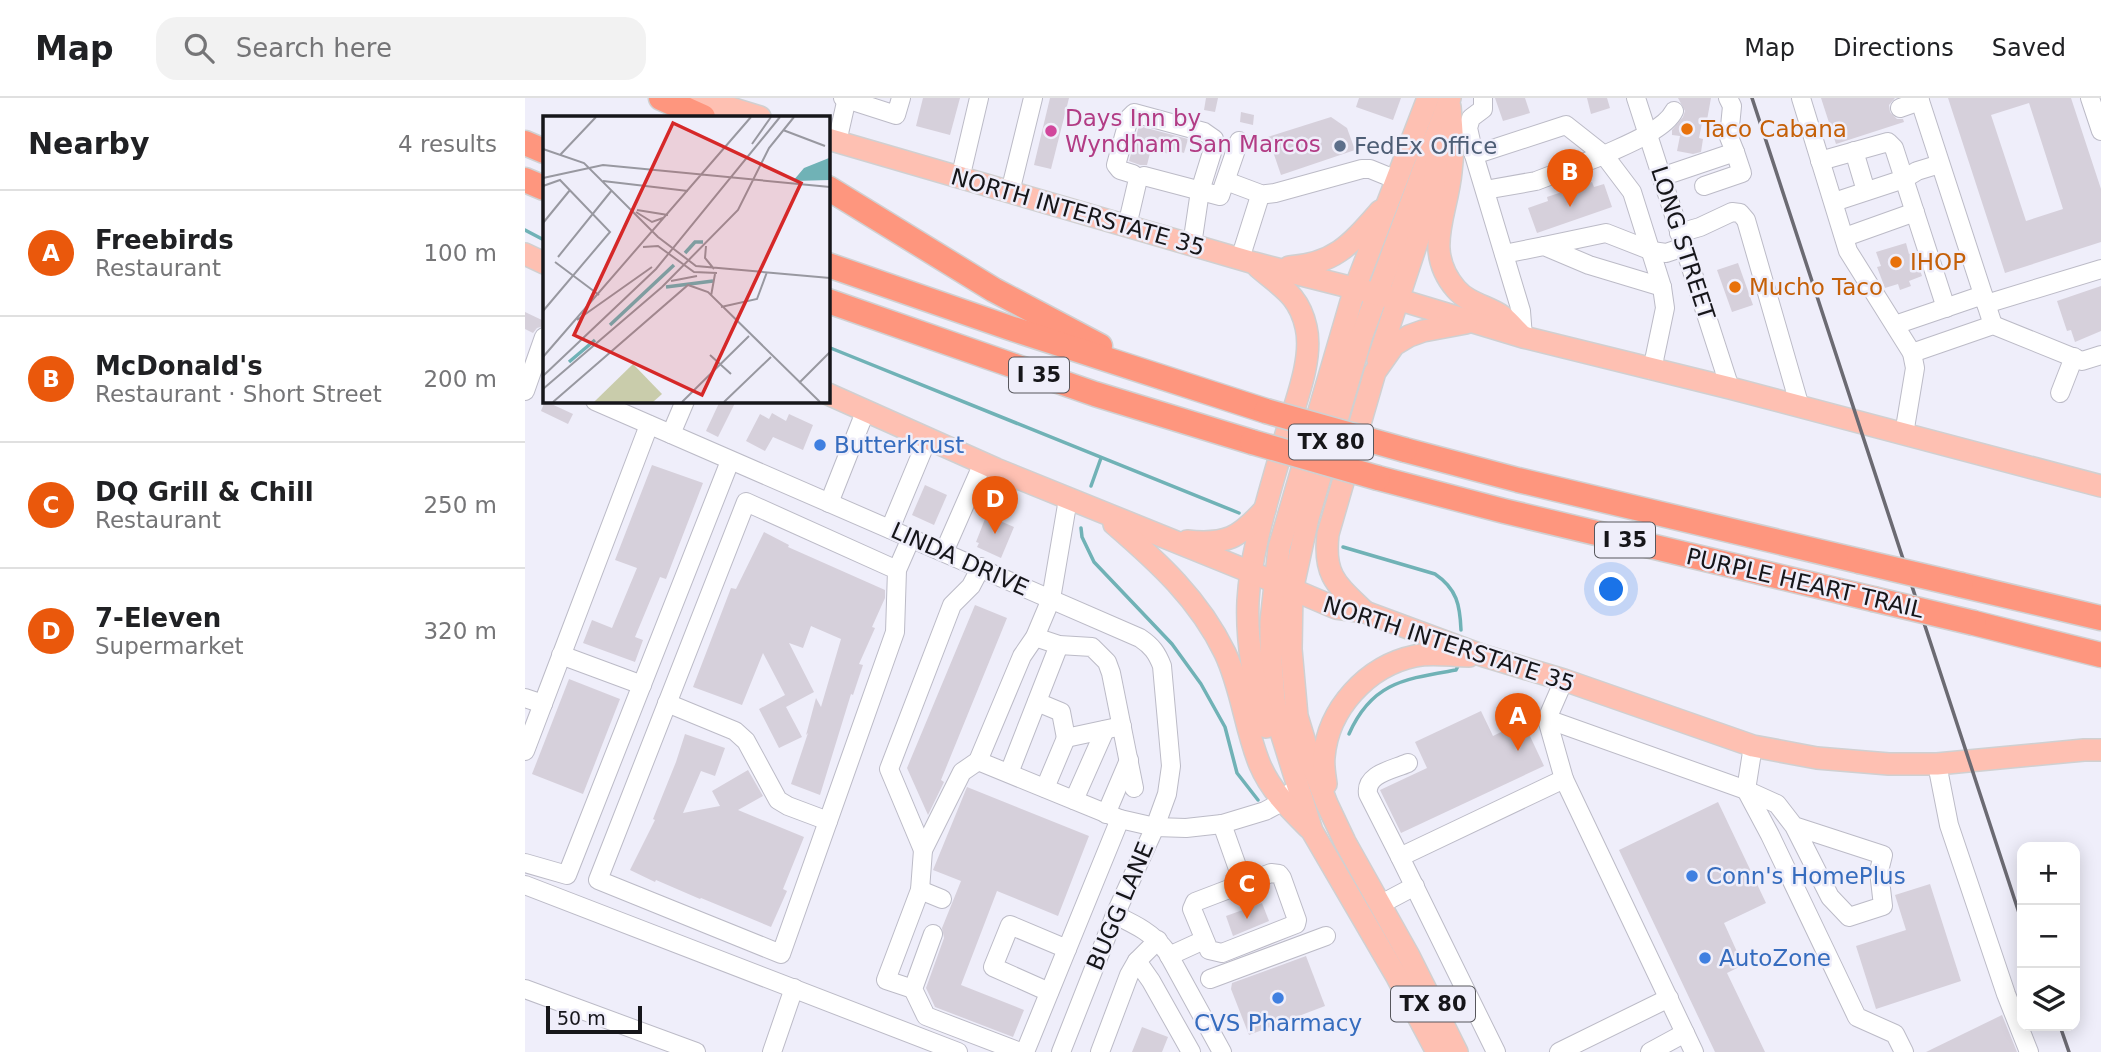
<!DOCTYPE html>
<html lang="en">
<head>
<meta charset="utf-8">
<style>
  :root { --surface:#fff; --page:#f2f2f2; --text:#202124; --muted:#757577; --line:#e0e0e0; --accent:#ea580c }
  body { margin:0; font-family:"DejaVu Sans",sans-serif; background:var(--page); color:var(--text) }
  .controls { position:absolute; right:21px; bottom:21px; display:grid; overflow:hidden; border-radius:14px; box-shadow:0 4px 18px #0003 }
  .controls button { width:63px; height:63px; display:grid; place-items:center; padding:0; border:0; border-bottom:2px solid var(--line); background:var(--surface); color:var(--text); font:35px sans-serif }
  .scale { position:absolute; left:21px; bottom:18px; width:96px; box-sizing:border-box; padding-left:7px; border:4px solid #16161a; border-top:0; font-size:19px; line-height:24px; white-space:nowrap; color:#16161a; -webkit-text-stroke:5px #efeefa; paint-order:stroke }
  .you { position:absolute; left:1087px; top:492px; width:24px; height:24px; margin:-18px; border:5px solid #fff; border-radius:50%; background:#1a73e8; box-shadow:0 0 0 10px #1a73e833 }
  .badge { display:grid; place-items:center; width:46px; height:46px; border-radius:50%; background:var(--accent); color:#fff; font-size:23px; font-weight:700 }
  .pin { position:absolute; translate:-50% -58px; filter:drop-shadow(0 2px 4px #0008) }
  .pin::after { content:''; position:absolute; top:37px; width:24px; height:21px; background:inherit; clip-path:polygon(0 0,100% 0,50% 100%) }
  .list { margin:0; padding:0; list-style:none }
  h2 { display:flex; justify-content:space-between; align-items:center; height:91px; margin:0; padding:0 28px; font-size:30px }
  h2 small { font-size:23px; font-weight:400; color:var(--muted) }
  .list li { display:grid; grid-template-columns:46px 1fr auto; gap:21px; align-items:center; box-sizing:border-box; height:126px; padding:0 28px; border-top:2px solid var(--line) }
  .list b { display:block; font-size:26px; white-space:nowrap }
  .list p { margin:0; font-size:23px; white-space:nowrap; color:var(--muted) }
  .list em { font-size:23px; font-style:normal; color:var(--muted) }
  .icon { flex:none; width:38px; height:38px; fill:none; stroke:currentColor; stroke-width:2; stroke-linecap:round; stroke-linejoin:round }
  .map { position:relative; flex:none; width:1576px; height:954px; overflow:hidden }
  header { display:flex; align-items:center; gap:42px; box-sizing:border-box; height:98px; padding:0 35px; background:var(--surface); border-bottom:2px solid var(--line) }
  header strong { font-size:33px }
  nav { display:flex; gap:38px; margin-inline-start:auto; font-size:24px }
  .search { width:490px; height:63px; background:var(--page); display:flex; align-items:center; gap:18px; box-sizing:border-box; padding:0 24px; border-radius:21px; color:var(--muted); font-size:26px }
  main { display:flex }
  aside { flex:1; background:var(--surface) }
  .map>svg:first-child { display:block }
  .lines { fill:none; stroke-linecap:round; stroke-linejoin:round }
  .stream { stroke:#70b2b6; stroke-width:3.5 }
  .building { fill:#d6d0db; fill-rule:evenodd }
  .minor-casing { stroke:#bcbbc7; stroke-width:20 }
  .major-casing { stroke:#d0d0d1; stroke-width:24 }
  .highway-casing { stroke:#d0d0d1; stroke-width:27 }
  .minor { stroke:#fff; stroke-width:18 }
  .major { stroke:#fec0b2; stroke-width:21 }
  .highway { stroke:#fe967e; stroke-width:24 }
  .rail { stroke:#6b6a72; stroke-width:3.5 }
  .highway-bridge-casing { stroke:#d0d0d1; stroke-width:27; stroke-linecap:butt }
  .highway-bridge { stroke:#fe967e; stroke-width:24 }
  .food-dot { fill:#e8710a; stroke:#efeefa; stroke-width:2.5 }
  .hotel-dot { fill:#d1479c; stroke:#efeefa; stroke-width:2.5 }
  .service-dot { fill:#5c6f8a; stroke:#efeefa; stroke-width:2.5 }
  .shop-dot { fill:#3f7fe0; stroke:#efeefa; stroke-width:2.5 }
  .labels { text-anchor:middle; stroke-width:5; stroke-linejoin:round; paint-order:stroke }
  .shield { fill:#efeefa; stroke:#57575d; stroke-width:2 }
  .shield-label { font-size:21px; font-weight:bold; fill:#16161a }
  .hotel-label { font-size:23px; fill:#b23c85; stroke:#efeefa; text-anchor:start }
  .food-label { font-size:23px; fill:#c56008; stroke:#efeefa; text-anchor:start }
  .service-label { font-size:23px; fill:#4e5e75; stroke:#efeefa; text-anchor:start }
  .street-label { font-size:23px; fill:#16161a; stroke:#efeefa }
  .shop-label { font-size:23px; fill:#366cbe; stroke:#efeefa; text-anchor:start }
  .inset-river { fill:none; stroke:#70b2b6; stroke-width:3.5 }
  .inset-road { fill:none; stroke:#9898a0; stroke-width:2 }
  .view { fill:#d62828; fill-opacity:0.15; stroke:#d62828; stroke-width:3.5 }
  .inset-edge { fill:none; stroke:#16161a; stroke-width:3.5 }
</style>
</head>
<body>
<header>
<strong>Map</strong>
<div class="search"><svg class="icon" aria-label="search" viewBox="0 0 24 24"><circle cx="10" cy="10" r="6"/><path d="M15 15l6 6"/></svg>Search here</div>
<nav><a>Map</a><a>Directions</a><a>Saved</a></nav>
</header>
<main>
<aside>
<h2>Nearby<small>4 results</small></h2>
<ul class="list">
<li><span class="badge">A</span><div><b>Freebirds</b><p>Restaurant</p></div><em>100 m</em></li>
<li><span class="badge">B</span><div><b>McDonald's</b><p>Restaurant · Short Street</p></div><em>200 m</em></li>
<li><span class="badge">C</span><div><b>DQ Grill &amp; Chill</b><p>Restaurant</p></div><em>250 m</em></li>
<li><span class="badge">D</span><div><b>7-Eleven</b><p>Supermarket</p></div><em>320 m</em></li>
</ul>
</aside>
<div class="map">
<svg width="1576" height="954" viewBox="0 0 1576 954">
  <rect width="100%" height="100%" fill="#efeefa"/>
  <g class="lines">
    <g class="stream">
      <path d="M0 132 19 142"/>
      <path d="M303 249 714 415"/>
      <path d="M566 388 576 360"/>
      <path d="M556 430 557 439 569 464 647 546 676 586 700 629 712 675 733 702"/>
      <path d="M818 449 910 476C932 491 935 507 936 532"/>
      <path d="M824 636C847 584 880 581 931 572L934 566"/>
    </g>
  </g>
  <g class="building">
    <path d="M398 0H435L425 37 391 28Z"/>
    <path d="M525 0H544L526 71 509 67Z"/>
    <path d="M681 0H693L690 14 679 12Z"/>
    <path d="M834 0H876L868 22 831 9Z"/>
    <path d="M970 0H1000L1005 15 978 23Z"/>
    <path d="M1062 0H1082L1085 10 1066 16Z"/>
    <path d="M1153 0H1186L1182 22 1177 25 1174 40 1178 41 1176 54 1168 56 1152 53 1155 38 1147 37V32L1158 19 1160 13Z"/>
    <path d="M1296 0H1370L1364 7 1365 14 1372 21H1378L1379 24 1311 46Z"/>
    <path d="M1423 0H1546L1576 91V144L1480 175ZM1504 5 1538 111 1501 123 1466 17Z"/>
    <path d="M716 14 729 17 728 27 715 24Z"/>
    <path d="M806 19 822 30 830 52 756 77 743 39Z"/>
    <path d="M614 28 663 41 659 55 646 51 644 56 626 51 622 67H615L604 63Z"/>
    <path d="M1067 84 1069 89 1079 86 1087 109 1012 135 1003 110 1023 103 1022 99Z"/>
    <path d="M1381 145 1384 156 1389 154 1397 178 1384 183 1386 188 1375 192 1373 186 1360 190 1352 169 1356 168 1351 154Z"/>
    <path d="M1213 165 1228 207 1207 214 1192 172Z"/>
    <path d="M1576 188V233L1550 244 1546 232 1542 233 1532 203Z"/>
    <path d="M0 214 19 223V228L12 230 8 235 0 231Z"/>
    <path d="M20 303 48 316 43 326 16 313Z"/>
    <path d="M195 303H211L193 339 181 333Z"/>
    <path d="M247 315 261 323 264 316 288 327 278 352 248 339 240 353 221 343 235 316 244 321Z"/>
    <path d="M127 367 178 385 141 481 135 479 110 539 118 542 110 564 58 545 67 522 87 530 112 470 90 462Z"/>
    <path d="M400 387 422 397 409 427 387 417Z"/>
    <path d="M466 419 489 429 476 460 452 449 454 445 451 444 460 421 464 422Z"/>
    <path d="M239 434 264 447 263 449 360 492V500L347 529 350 530 334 566 338 567 328 597 326 596 295 697 266 686 283 635 281 637 291 600 296 609 316 541 286 528 278 550 264 545 289 594 261 609 277 639 254 650 234 611 260 597 238 555 217 607 168 589 206 490 211 491Z"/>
    <path d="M450 507 482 520 416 682 419 684 403 717 382 670Z"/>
    <path d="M44 581 95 601 58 696 7 676Z"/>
    <path d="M956 613 968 638 998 623 1019 668 876 735 855 692 902 670 890 644Z"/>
    <path d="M160 636 200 650 190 678 176 673 158 715 195 708 187 693 223 672 238 698 213 712 279 739 258 791 262 793 246 829 176 800 175 801 131 782 130 784 105 772 130 722 128 721 151 664Z"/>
    <path d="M442 689 564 738 533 818 472 793 436 887 499 912 488 939 410 909 401 890 419 840 417 830 436 783 408 772Z"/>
    <path d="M1193 704 1241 805 1199 825 1218 867 1202 875 1240 954H1190L1094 752Z"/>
    <path d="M1405 786 1436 883 1351 911 1331 848 1381 832 1370 797Z"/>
    <path d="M737 805 744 823 708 838 701 818Z"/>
    <path d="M781 858 800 908 724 937 706 891 707 885Z"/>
    <path d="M1477 917 1492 954H1401Z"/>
    <path d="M617 929 643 939 637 954H607Z"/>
  </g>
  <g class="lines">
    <g class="minor-casing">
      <g id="minor">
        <path d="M318 0 371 17 376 0"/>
        <path d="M958 0V11L946 20 943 30 949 57 996 213 998 239"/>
        <path d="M1111 0 1205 290"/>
        <path d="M1276 0 1323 153 1387 255 1390 270 1379 336"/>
        <path d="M1394 0 1468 227"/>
        <path d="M1565 0 1576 33"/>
        <path d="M1375 10 1395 3"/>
        <path d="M312 44 322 0"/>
        <path d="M1329 53 1341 93"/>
        <path d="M949 57 1041 27 1079 57C1098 48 1140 32 1149 13"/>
        <path d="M1295 63 1363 44 1369 50 1421 210"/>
        <path d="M1136 79 1210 54 1204 39 1207 8 1203 0"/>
        <path d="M435 81 454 0"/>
        <path d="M613 81 619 78 695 98 714 43"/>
        <path d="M701 83 733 95V97L750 95 837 71H845L872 82"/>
        <path d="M1179 88 1217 75 1210 54"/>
        <path d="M960 92 1011 83 1079 57 1107 94 1137 189 1140 210 1127 272"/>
        <path d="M485 94 508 0"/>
        <path d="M1309 104 1379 81 1392 73 1415 66"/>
        <path d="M602 128 613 81 608 76 595 72 591 67 604 20 609 15 679 34 689 41V48L675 93 667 147"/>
        <path d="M1154 135 1175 129 1207 114 1215 115 1221 122 1275 309"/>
        <path d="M1320 139 1390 114"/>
        <path d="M1019 148 1081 135 1127 153 1141 155 1159 149"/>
        <path d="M979 156 1019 148 1064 167 1137 189"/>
        <path d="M715 161 734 101 733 97"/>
        <path d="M1461 206 1576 171"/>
        <path d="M1370 227 1458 197"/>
        <path d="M1387 255 1468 227 1557 263 1576 257"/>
        <path d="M0 293 19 239"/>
        <path d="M1535 295 1549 259"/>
        <path d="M70 303 615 540C627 548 632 555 637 568L646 668 642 696 630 729 590 817 536 954"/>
        <path d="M146 336 160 303"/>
        <path d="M304 405 340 314"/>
        <path d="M365 431 402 342"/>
        <path d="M419 454 458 365"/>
        <path d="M372 472 221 404 73 782 256 856 370 534 372 472 386 440"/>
        <path d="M510 539 534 547 567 549 582 564 586 575 609 690"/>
        <path d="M36 557 117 587"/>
        <path d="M0 600 18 606"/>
        <path d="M512 604 536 614 541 640 597 628"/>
        <path d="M142 605 210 633 221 643 253 702 263 708 303 723"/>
        <path d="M1022 621 1221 692 1252 706 1269 728 1358 757 1354 773 1358 808 1324 819 1305 799 1269 728"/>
        <path d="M1228 648 1221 692 1245 737 1332 919 1370 936 1379 954"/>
        <path d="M0 653 124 327"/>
        <path d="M453 663 595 721 630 729 661 730 697 726 740 713 757 704 765 695"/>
        <path d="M1412 666 1424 727 1481 896 1504 954"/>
        <path d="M484 675 534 547"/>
        <path d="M1039 681 1169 954"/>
        <path d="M520 690 541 640"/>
        <path d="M549 702 580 632"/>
        <path d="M581 716 604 662"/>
        <path d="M697 726 718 785"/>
        <path d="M398 752 364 671 427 507 446 488 456 469"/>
        <path d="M875 759 843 696C840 676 867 672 883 665"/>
        <path d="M0 765 42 777 205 363"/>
        <path d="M746 775 754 776 757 780 772 822 771 826 697 855 684 852 667 811 670 804Z"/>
        <path d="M0 787 433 954"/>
        <path d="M395 792 417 801"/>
        <path d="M856 806 890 788"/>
        <path d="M590 817C611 827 628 835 642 854L697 954"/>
        <path d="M408 836 388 891 401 918 495 954"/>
        <path d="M644 858 679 842"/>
        <path d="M612 863 626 883 666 954"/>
        <path d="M685 881 801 838"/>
        <path d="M0 891 171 954"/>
        <path d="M388 891 361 882 395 792 398 752 437 674 453 663 497 558 510 539 526 501 543 401"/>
        <path d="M524 894 468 869 485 827 542 851"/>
        <path d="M247 954 269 890"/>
        <path d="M500 954 595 721"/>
        <path d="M575 954 604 877 612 863 633 842"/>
        <path d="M971 954 875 759 1039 681 1022 621 1039 582"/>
        <path d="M1034 954 1144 900"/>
        <path d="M1125 954 1160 935"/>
      </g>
    </g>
    <g class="major-casing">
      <g id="major">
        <path d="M173 0 235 19"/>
        <path d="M903 0 830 190 754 450 746 524V563L749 601 755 631 787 733 872 879 912 954"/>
        <path d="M925 0 837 237 783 420 767 493 766 551 772 618 785 661 802 706 820 744 884 858 932 954"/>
        <path d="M925 9C927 31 929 52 926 74 922 117 898 153 931 191 944 206 963 208 977 218 984 224 990 231 996 237"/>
        <path d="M303 41 729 165 872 201 998 239 1205 290 1576 388"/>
        <path d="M0 156 19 165"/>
        <path d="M733 169C756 189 774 197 781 229 789 262 768 310 759 343 745 395 726 449 723 503 721 546 730 588 741 629"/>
        <path d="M764 169C810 166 826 146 855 113"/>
        <path d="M853 262 907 99 911 70 910 55"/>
        <path d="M303 296 471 371 750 484 811 510 840 514 959 558 1039 582 1228 648 1292 660 1364 666H1412L1559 652H1576"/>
        <path d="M589 426C633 464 674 501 700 555 717 591 720 631 735 667 746 693 765 711 784 730"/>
        <path d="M662 443C701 447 714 440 740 411"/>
        <path d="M840 514C812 487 798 478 803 436L850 274 869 247 884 238 898 233 941 225"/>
        <path d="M801 686C800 678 798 668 799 659 803 611 842 568 890 558 907 554 927 558 944 558"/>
      </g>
    </g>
    <g class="highway-casing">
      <g id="highway">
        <path d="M136 0 178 19"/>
        <path d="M0 45 19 53"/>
        <path d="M0 82 19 90"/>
        <path d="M303 90 469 192 575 248"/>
        <path d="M303 167 485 230 741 313"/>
        <path d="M303 203 570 296 727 344"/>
        <path d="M880 352 993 382 1334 463"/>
        <path d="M853 380 979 413 1348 501"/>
        <path d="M1436 487 1576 520"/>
        <path d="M1449 525 1576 557"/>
      </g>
    </g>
    <use href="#minor" class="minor"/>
    <use href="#major" class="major"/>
    <use href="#highway" class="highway"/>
    <g class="rail">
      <path d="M1227 0 1497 824"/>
      <path d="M1535 928 1544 954"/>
    </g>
    <g class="highway-bridge-casing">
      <g id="highway-bridge">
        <path d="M741 313 880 352"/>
        <path d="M727 344 853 380"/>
        <path d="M1334 463 1436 487"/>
        <path d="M1348 501 1449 525"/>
      </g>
    </g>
    <use href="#highway-bridge" class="highway-bridge"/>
  </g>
  <g class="food-dot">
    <circle cx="1162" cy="31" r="7"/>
    <circle cx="1371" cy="164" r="7"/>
    <circle cx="1210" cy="189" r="7"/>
  </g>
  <circle class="hotel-dot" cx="526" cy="33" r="7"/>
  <circle class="service-dot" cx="815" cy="48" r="7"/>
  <g class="shop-dot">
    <circle cx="295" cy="347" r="7"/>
    <circle cx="1167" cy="778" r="7"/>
    <circle cx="1180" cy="860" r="7"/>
    <circle cx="753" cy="900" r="7"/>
  </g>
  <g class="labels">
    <g class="shield">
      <rect x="484" y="259.5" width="60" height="35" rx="5"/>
      <rect x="764" y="326.5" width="84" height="35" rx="5"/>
      <rect x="1070" y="424.5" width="60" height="35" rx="5"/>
      <rect x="866" y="888.5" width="84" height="35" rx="5"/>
    </g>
    <g class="shield-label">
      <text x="514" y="284">I 35</text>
      <text x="806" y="351">TX 80</text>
      <text x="1100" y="449">I 35</text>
      <text x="908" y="913">TX 80</text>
    </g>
    <g class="hotel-label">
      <text x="540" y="28">Days Inn by<tspan x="540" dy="26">Wyndham San Marcos</tspan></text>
    </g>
    <g class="food-label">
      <text x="1176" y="39">Taco Cabana</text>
      <text x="1385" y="172">IHOP</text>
      <text x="1224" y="197">Mucho Taco</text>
    </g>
    <g class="service-label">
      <text x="829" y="56">FedEx Office</text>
    </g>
    <g class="street-label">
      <text transform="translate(553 114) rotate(16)" y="8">NORTH INTERSTATE 35</text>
      <text transform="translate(1158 145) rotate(72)" y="8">LONG STREET</text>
      <text transform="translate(435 461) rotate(24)" y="8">LINDA DRIVE</text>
      <text transform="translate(1280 485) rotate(13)" y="8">PURPLE HEART TRAIL</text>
      <text transform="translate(924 546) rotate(18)" y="8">NORTH INTERSTATE 35</text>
      <text transform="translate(595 808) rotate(-67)" y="8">BUGG LANE</text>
    </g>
    <g class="shop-label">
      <text x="309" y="355">Butterkrust</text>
      <text x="1181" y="786">Conn's HomePlus</text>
      <text x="1194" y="868">AutoZone</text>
      <text x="753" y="933" text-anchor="middle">CVS Pharmacy</text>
    </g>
  </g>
  <g transform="translate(18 18)">
    <rect width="287" height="287" fill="#efeefa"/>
    <path d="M90 248 119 278 110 286H51Z" fill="#c9ccab"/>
    <path d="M287 36V64L250 65 261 52 286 42Z" fill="#70b2b6"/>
    <path class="inset-river" d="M142 137 152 126H160M123 171 170 165M67 209 131 149M26 246 52 224"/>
    <path class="inset-road" d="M240 14 282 30M209 28 228 1M0 33 41 47 115 121 153 150 287 162M17 39 53 1M0 62 60 49 287 71M60 65 145 75M0 70 17 64 67 116 0 195M94 94 125 99M93 96 109 106 120 102M0 107 27 74M163 130 162 142 171 153M100 131 115 130 151 156 174 157M15 141 69 74M12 146 56 179M128 165 154 160M168 180 172 158M178 191 214 183 224 156M34 204 109 151M167 239 188 258M0 241 208 1M0 260 113 153 237 1M256 267 287 236M0 273 119 171 195 94 226 32 251 1M10 286 145 169 165 176 277 286M139 286 206 220M181 286 228 241"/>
    <path class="view" d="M130 7 258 67 159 279 31 219Z"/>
    <rect width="287" height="287" class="inset-edge"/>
  </g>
</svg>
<div class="controls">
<button>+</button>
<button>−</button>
<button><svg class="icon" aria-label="layers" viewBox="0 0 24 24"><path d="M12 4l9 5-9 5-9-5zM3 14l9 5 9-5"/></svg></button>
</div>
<div class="scale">50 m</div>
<div class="you"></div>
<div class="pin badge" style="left:993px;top:653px">A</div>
<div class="pin badge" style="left:1045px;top:109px">B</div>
<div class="pin badge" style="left:722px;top:821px">C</div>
<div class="pin badge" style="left:470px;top:436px">D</div>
</div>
</main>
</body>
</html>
